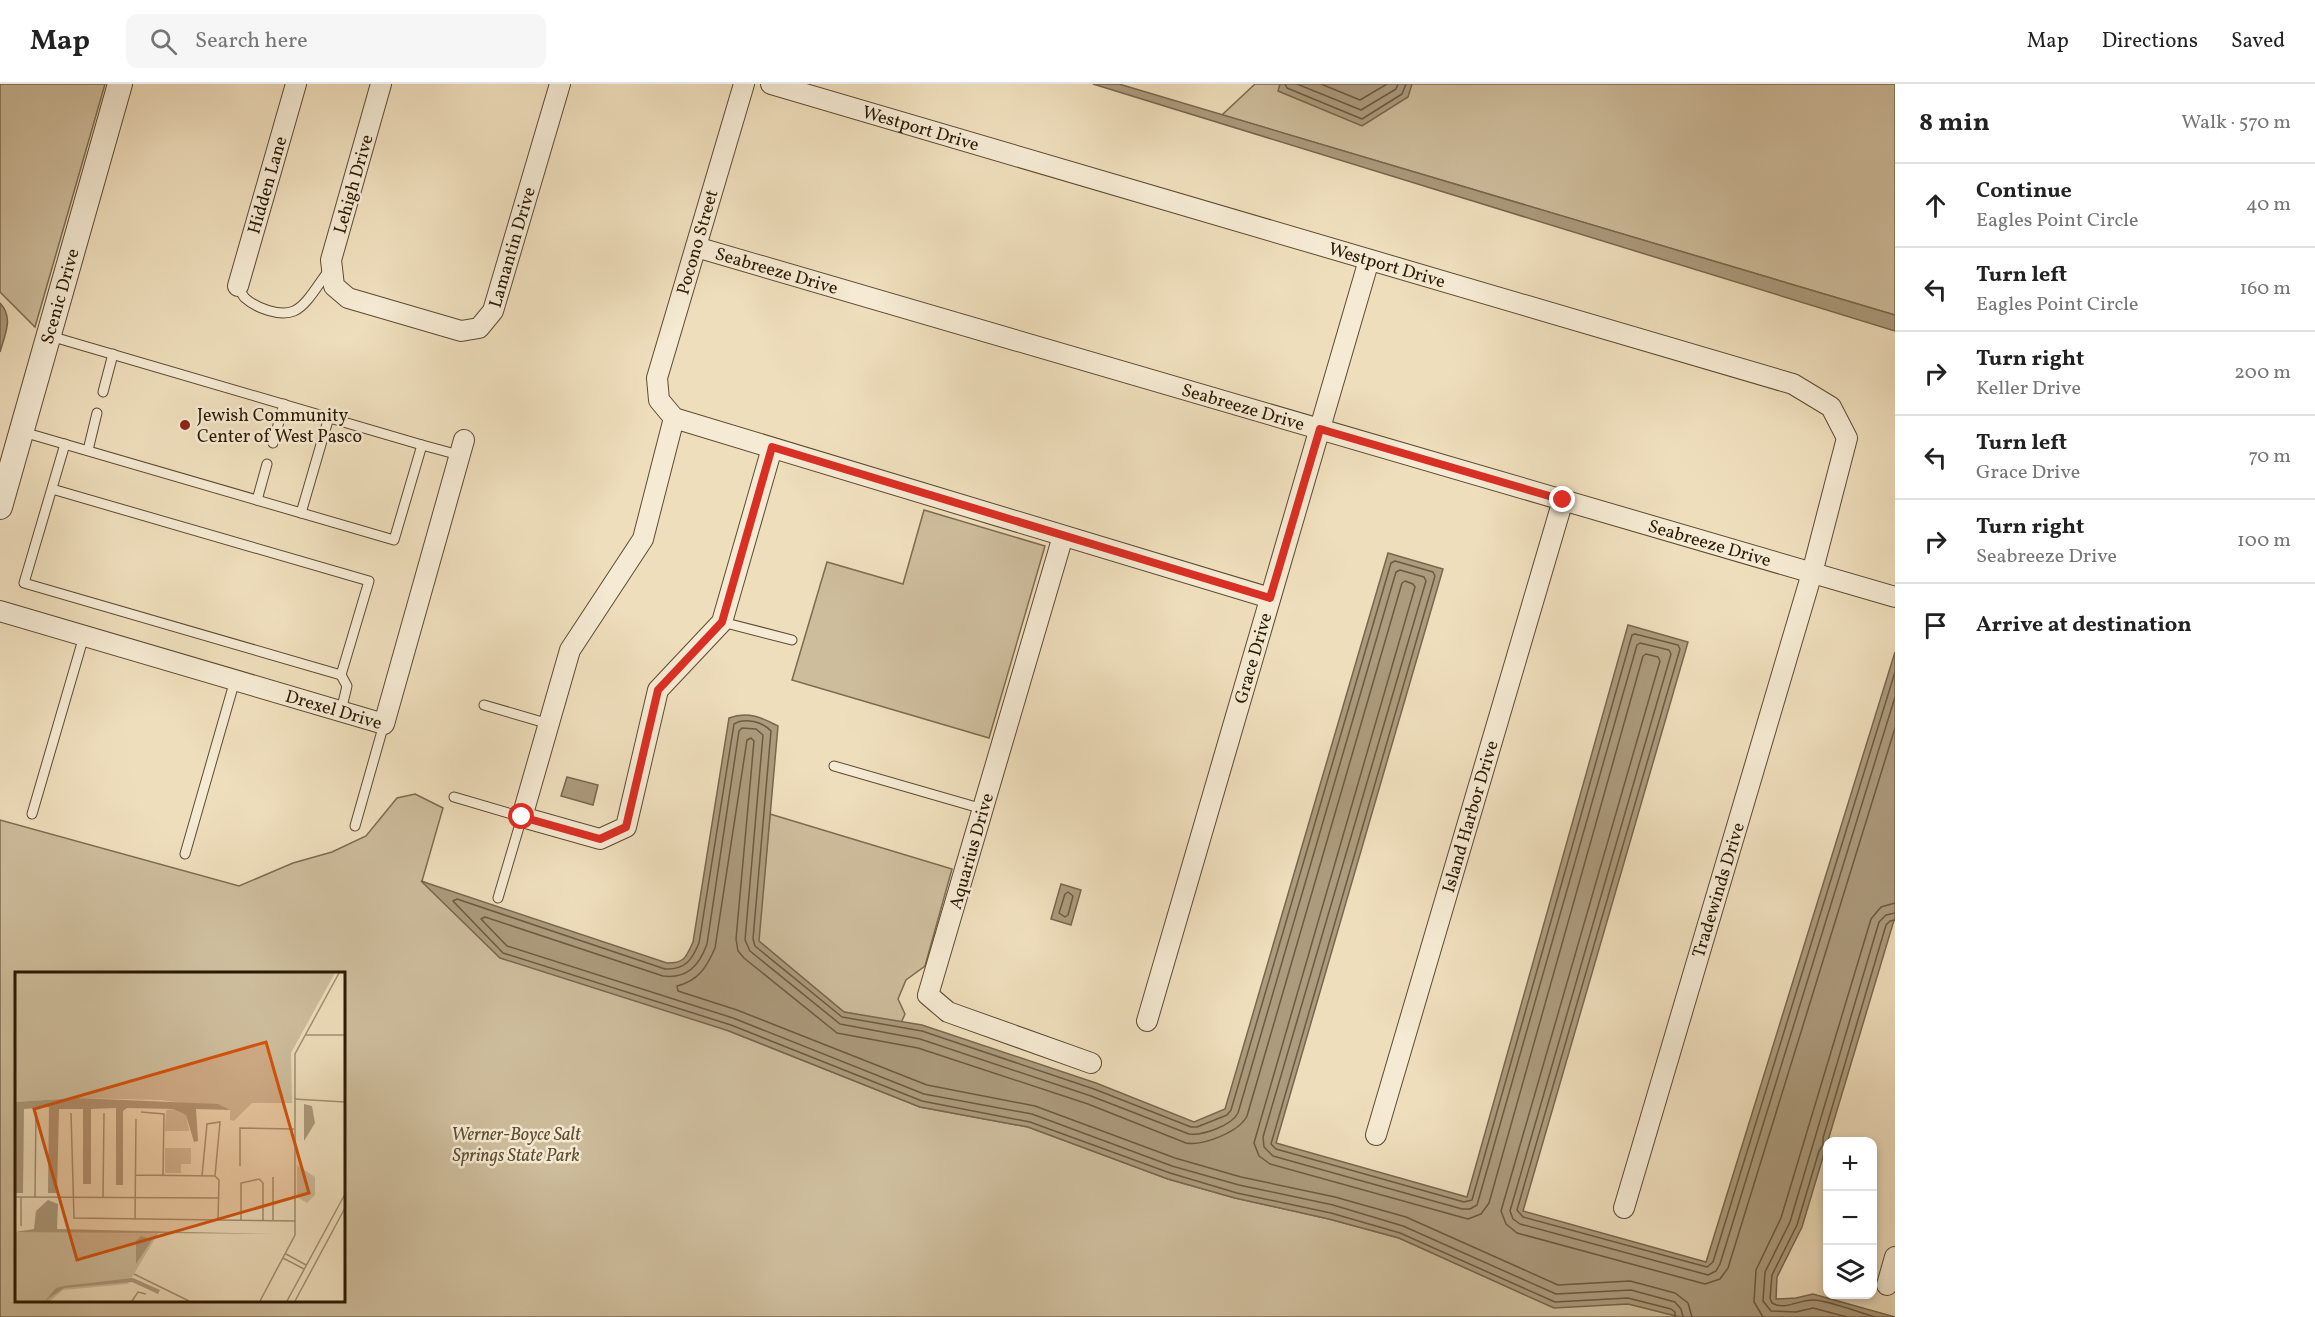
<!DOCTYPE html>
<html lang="en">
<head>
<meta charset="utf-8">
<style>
  :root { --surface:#fff; --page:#f6f6f6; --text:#222; --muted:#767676; --line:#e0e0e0 }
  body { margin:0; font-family:Vollkorn,serif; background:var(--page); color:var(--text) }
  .controls { position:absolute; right:18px; bottom:18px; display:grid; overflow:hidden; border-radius:12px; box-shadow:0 3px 9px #0003 }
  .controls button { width:54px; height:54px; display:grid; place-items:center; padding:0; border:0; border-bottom:2px solid var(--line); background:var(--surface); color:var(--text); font:30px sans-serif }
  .stop { position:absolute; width:18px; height:18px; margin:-14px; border:4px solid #d93025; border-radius:50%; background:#fff }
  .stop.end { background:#d93025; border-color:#fff; box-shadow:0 2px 6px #0008 }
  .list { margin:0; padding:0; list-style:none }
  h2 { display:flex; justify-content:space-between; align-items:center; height:78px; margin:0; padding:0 24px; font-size:26px }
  h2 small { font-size:20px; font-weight:400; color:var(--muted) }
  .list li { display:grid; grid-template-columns:39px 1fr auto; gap:18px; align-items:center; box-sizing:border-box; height:84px; padding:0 24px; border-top:2px solid var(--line) }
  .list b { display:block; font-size:22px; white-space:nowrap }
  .list p { margin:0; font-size:20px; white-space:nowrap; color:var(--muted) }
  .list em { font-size:20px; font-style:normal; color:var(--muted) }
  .icon { flex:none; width:33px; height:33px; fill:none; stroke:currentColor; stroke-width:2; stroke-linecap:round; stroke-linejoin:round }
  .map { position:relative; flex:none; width:1895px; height:1233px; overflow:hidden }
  header { display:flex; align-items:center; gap:36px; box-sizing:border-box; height:84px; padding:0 30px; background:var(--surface); border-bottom:2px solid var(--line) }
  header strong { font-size:28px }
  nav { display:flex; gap:33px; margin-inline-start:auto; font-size:21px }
  .search { width:420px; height:54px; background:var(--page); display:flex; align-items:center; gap:15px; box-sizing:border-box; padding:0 21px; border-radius:12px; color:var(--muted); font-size:22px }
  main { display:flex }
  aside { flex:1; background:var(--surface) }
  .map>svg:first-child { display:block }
  .green { fill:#cebd9c; stroke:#7c6c4f; stroke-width:1.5; fill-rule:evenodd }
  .water { fill:#ac9b7d; stroke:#78674c; stroke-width:1.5 }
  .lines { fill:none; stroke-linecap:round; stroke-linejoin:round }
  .shore { stroke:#6c5a40; stroke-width:1.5 }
  .service-casing { stroke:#5c4b30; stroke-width:11 }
  .minor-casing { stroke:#5c4b30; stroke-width:22 }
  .tertiary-casing { stroke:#5c4b30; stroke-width:26 }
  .service { stroke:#f5ead3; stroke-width:9 }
  .minor { stroke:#f5ead3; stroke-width:20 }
  .tertiary { stroke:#f5ead3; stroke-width:24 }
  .route { stroke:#d93025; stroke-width:8 }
  .poi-dot { fill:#8f2418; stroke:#f5ead3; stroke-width:2 }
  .labels { text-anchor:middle; stroke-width:5; stroke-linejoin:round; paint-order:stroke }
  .street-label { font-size:18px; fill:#2b1a02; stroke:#f5ead3 }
  .poi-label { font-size:18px; fill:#2b1a02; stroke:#f5ead3; text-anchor:start }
  .park-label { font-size:18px; font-style:italic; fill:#5c4b30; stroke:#f5ead3 }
  .inset-road { fill:none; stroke:#a19072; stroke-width:1.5 }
  .view { fill:#d5530b; fill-opacity:0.15; stroke:#d5530b; stroke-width:3 }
  .inset-edge { fill:none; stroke:#2b1a02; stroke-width:3 }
</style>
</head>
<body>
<header>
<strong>Map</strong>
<div class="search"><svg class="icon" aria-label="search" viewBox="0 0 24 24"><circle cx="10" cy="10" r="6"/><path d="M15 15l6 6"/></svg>Search here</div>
<nav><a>Map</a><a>Directions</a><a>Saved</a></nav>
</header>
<main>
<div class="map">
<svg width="1895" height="1233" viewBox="0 0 1895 1233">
  <rect width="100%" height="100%" fill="#efdebc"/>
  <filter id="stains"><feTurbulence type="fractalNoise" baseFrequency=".00333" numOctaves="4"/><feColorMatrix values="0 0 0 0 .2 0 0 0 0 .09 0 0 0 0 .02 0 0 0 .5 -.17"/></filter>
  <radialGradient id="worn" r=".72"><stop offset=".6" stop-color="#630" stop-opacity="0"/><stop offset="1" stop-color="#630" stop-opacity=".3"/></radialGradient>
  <g class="green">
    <path d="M0 0H105L35 243 0 208Z"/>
    <path d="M1255 0H1895V231L1222 31Z"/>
    <path d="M924 426 1045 462 989 654 792 596 827 478 903 500Z"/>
    <path d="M415 710 443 724 422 797 729 947 920 1023 1028 1043 1168 1095 1235 1114 1329 1135 1399 1154 1550 1222 1628 1219 1680 1233H0V736L239 802 293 779 332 768 366 752 397 714ZM16 890H344V1216H16Z"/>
    <path d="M770 730 952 785 925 882 906 896 898 915 905 930 901 939 844 928 758 857Z"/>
  </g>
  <g class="water">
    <path d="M1093 0H1119L1895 231V247Z"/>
    <path d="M1280 0H1412L1408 13 1362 42 1278 7Z"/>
    <path d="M0 219C14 234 5 250 0 268Z"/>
    <path d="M1388 469 1443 485 1276 1059 1467 1113 1628 541 1688 558 1523 1127 1706 1178 1895 568V833L1802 1143 1777 1193 1776 1215 1796 1214 1813 1210 1895 1233H1680L1628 1220 1554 1224 1399 1154 1329 1135 1235 1114 1168 1095 1028 1043 920 1023 729 947 500 874 421 797 667 879C685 879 686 873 693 858L729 634C747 627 761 633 778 642L759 857 844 928 922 941 1096 999 1194 1038 1225 1025Z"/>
    <path d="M567 693 598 701 593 721 561 712Z"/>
    <path d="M1061 800 1081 806 1071 841 1051 835Z"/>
  </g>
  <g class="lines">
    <g class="shore">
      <path d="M1285 0 1287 4 1362 35 1402 10 1406 0"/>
      <path d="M1297 0 1361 26 1396 5 1398 0"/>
      <path d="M1321 0 1360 16 1387 0"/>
      <path d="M1068 808 1073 812 1068 831 1065 833 1059 829 1065 810Z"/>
      <path d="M1675 1233V1228L1671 1225 1628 1214 1555 1218 1400 1149 1331 1129 1237 1109 1170 1089 1030 1038 922 1017 731 941 503 869 453 817 457 815 665 885C685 886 692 876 699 859L734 640C745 633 763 638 771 647L753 855 755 862 842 933 922 947 1094 1005 1191 1043H1197L1227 1031 1231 1026 1391 479 1395 477 1433 488 1435 492 1271 1060 1276 1065 1464 1118 1472 1116 1632 551 1635 550 1678 561 1680 565 1517 1126 1523 1133 1707 1183 1713 1178 1895 588"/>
      <path d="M1683 1233 1681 1225 1675 1218 1631 1206 1556 1210 1403 1142 1333 1121 1239 1101 1172 1082 1032 1030 924 1010 733 934 507 862 481 835 485 833 663 892C687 895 699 882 707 860L739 647 742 644 756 645 763 651 745 856 750 867 840 940 920 955 1091 1012 1189 1050C1203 1052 1232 1041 1238 1029L1396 488 1400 486 1424 493 1426 497 1263 1053 1264 1063 1273 1072 1462 1125H1470L1477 1121 1637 561 1640 559 1669 566 1671 570 1510 1127 1513 1135 1520 1140 1708 1191 1716 1187 1720 1180 1895 613"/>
      <path d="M1692 1233 1688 1219 1675 1209 1630 1197 1558 1201 1406 1133 1335 1113 1241 1093 1175 1074 1035 1022 927 1001 737 926 678 907 677 902C698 897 707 883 715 864L747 656 751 654 754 657 736 855 738 867 744 874 837 949 918 964 1088 1020 1186 1059C1203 1062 1239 1048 1247 1032L1402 499 1405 497 1413 500 1415 503 1254 1059 1259 1072 1270 1080 1468 1135 1481 1130 1489 1119 1643 572 1646 570 1658 573 1660 577 1501 1127 1506 1140 1517 1149 1705 1200 1720 1195 1728 1184 1895 644"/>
      <path d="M1763 1233 1754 1218 1756 1186 1781 1134 1871 835 1881 823 1895 819"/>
      <path d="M1847 1233 1813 1224 1796 1228 1771 1227 1763 1217 1765 1188 1790 1138 1879 838 1886 831 1895 829"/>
      <path d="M1875 1233C1858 1228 1830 1217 1814 1216 1800 1215 1785 1227 1772 1219L1770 1214 1772 1191 1797 1141 1819 1067 1823 1061V1054L1886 841 1890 837 1895 836"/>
    </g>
    <g class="service-casing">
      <g id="service">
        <path d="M238 202C240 206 242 211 245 214 256 224 280 233 294 227 308 221 321 195 331 184"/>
        <path d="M103 308 113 270"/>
        <path d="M23 348 394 456 422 361 50 252"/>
        <path d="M273 359 284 320"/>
        <path d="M422 361 459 371"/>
        <path d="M88 366 97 329"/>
        <path d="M52 405 369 497 341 591 24 499 65 360"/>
        <path d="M257 416 267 380"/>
        <path d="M301 429 329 333"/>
        <path d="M722 538 792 556"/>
        <path d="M484 621 549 640"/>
        <path d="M341 627 347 602 341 591"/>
        <path d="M834 682 983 725"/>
        <path d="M454 713 522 733 498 814"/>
        <path d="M32 730 84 552"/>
        <path d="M355 742 384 640"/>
        <path d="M185 770 235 596"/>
      </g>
    </g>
    <g class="minor-casing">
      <g id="minor">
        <path id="s1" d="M381 0 331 176 334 202 348 214 461 247 479 244 493 227 560 0"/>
        <path d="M744 0 657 294 659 316 674 334 1270 514"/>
        <path id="s2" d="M771 0 1793 300 1831 323 1847 354 1812 489 1624 1124"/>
        <path id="s3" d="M696 163 1895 513"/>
        <path id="s4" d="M238 202 296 0"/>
        <path d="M674 334 643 455 570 566 522 733 600 755 626 743 658 606 722 538 772 364"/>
        <path d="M1063 452 928 911 948 928 1091 979"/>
        <path id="s5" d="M0 527 384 640 464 356"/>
        <path id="s6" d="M1147 937 1369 176"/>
        <path id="s7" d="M1376 1051 1563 416"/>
        <path d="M1887 1201 1895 1173"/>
      </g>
    </g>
    <g class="tertiary-casing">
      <g id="tertiary">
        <path id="s8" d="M0 423 120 0"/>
      </g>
    </g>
    <use href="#service" class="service"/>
    <use href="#minor" class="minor"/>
    <use href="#tertiary" class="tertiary"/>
  </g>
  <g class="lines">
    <path class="route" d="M522 733 600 755 626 743 658 606 722 538 772 363 1270 514 1320 345 1563 416"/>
  </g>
  <circle class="poi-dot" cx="185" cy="341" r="6"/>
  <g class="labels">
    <g class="street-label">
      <text dy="6" stroke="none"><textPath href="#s2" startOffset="156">Westport Drive</textPath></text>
      <text transform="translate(353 100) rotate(-74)" y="6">Lehigh Drive</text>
      <text dy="6" stroke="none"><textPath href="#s4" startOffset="105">Hidden Lane</textPath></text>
      <text transform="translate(697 158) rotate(-74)" y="6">Pocono Street</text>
      <text dy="6" stroke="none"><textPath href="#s1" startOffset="452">Lamantin Drive</textPath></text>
      <text dy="6" stroke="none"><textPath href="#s2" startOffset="642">Westport Drive</textPath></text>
      <text dy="6" stroke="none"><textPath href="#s3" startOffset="84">Seabreeze Drive</textPath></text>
      <text dy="6" stroke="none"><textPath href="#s8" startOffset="219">Scenic Drive</textPath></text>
      <text dy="6" stroke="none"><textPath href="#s3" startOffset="570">Seabreeze Drive</textPath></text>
      <text dy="6" stroke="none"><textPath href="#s3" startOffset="1056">Seabreeze Drive</textPath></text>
      <text dy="6" stroke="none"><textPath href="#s6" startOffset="378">Grace Drive</textPath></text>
      <text dy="6" stroke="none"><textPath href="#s5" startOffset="348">Drexel Drive</textPath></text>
      <text dy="6" stroke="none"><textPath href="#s7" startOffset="332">Island Harbor Drive</textPath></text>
      <text transform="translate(971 767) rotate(-74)" y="6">Aquarius Drive</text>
      <text transform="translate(1718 806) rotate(-73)" y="6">Tradewinds Drive</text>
    </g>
    <g class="poi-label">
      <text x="197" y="337">Jewish Community<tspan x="197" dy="21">Center of West Pasco</tspan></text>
    </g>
    <g class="park-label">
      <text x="516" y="1056">Werner-Boyce Salt<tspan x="516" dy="21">Springs State Park</tspan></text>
    </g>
  </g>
  <g transform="translate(15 888)">
    <rect width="330" height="330" fill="#efdebc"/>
    <path d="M0 1H320L276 81 277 131H237L219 149 215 148V138L146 128 62 126 0 130ZM158 137 171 143 174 159H150L151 138ZM150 176H176V192H166V201H150ZM282 193 300 205V223L292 231 282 225ZM0 260 41 259 144 260 113 312 48 318 35 329H0Z" fill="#cebd9c"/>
    <path d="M61 126 203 132 215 138 181 137 183 169 179 170 171 143 158 137 112 136 108 139V213H101V136L76 137V212H68V137H44L42 221H33L34 135 9 137 8 221H0V130ZM289 132 297 134 300 151 289 169ZM33 228 43 232 42 257 259 262 0 260 19 257 21 239ZM126 264 137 268 121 292V269ZM118 306 145 318 143 322 117 310 49 316 30 329 41 316 48 314Z" fill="#ac9b7d"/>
    <path class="inset-road" d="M290 63H330M279 127 330 130M126 140 149 142 148 203M56 141 59 246 280 249M225 194V156L279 157M121 203 200 204 204 208 203 248M187 204 192 152 205 150 200 204M258 205V249M0 225 203 226M6 225V254M20 225 21 140M88 225 89 141M120 248 121 147M226 248V211L244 207 248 211V249M271 282 291 293M268 286 289 297M119 302 174 329M117 329 123 320 131 322M245 329 280 263V82L324 1M272 329 330 222M280 329 330 236"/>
    <path class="view" d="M251 70 294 221 62 288 19 137Z"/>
    <rect width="330" height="330" class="inset-edge"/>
  </g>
  <rect width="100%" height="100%" filter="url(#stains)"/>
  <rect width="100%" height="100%" fill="url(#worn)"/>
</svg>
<div class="controls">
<button>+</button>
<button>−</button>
<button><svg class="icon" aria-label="layers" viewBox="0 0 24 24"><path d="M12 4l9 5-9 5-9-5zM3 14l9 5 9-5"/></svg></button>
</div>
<div class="stop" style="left:522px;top:733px"></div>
<div class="stop end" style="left:1563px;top:416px"></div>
</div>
<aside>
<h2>8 min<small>Walk · 570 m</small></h2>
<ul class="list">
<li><svg class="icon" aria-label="ahead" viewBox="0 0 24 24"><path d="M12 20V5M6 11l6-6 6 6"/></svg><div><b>Continue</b><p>Eagles Point Circle</p></div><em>40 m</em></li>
<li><svg class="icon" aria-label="left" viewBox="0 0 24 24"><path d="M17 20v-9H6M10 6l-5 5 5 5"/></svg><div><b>Turn left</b><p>Eagles Point Circle</p></div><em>160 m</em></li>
<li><svg class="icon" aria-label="right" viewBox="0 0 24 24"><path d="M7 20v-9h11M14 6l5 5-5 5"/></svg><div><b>Turn right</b><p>Keller Drive</p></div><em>200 m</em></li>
<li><svg class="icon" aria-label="left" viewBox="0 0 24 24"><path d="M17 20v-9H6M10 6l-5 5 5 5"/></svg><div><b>Turn left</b><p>Grace Drive</p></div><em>70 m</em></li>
<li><svg class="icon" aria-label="right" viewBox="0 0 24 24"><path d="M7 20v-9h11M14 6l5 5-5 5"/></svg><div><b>Turn right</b><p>Seabreeze Drive</p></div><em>100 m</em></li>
<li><svg class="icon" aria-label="arrive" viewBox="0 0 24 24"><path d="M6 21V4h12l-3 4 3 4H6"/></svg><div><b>Arrive at destination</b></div></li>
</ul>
</aside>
</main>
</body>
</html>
